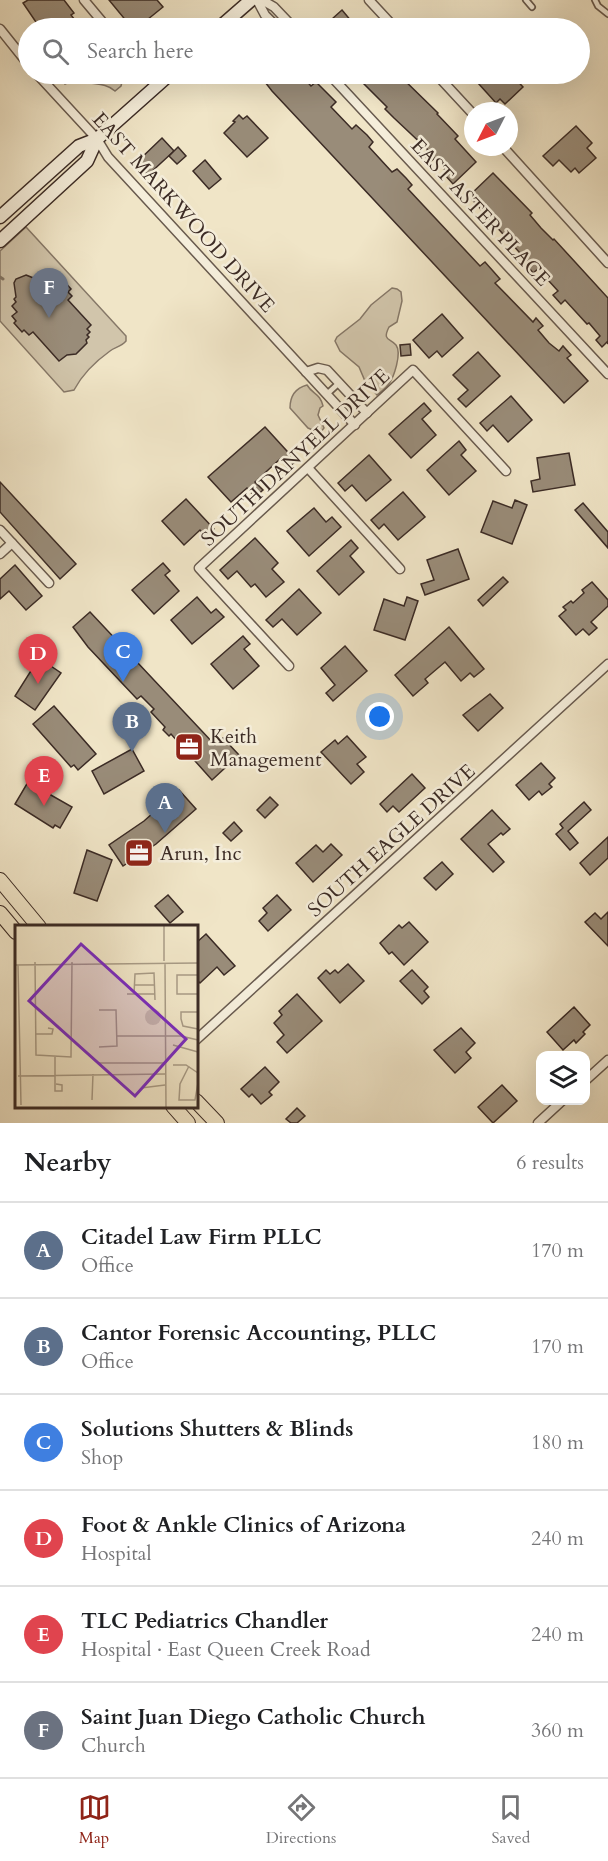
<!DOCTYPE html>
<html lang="en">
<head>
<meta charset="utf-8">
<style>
  :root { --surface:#fff; --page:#f6f6f6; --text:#202124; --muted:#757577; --line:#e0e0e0; --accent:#8f2418 }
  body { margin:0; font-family:Cardo,serif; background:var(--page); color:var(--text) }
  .controls { position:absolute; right:18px; bottom:18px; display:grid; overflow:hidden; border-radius:12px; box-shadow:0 6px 24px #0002 }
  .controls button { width:54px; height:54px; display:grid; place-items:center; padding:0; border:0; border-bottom:2px solid var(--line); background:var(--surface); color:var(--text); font:30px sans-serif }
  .compass { position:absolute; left:464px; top:102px; width:54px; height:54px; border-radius:50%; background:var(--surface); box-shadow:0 6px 24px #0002; rotate:228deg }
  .you { position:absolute; left:380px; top:717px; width:21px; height:21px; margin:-15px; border:4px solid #fff; border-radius:50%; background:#1a73e8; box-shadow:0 0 0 9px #1a73e833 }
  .badge { display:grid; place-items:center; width:39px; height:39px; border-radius:50%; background:var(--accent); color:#fff; font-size:20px; font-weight:700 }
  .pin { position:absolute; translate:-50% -50px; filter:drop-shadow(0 2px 3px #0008) }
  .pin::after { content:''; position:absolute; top:32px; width:21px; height:18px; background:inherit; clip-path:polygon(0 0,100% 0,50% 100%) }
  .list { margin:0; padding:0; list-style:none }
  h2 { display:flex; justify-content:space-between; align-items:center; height:78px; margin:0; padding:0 24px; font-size:26px }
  h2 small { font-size:20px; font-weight:400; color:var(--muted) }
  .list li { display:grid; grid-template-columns:39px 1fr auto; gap:18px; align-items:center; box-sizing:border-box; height:96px; padding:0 24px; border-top:2px solid var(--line) }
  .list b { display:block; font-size:22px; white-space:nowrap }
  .list p { margin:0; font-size:20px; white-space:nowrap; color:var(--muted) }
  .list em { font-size:20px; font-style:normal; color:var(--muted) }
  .icon { flex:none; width:33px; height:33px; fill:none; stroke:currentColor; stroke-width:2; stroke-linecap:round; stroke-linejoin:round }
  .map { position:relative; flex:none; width:608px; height:1123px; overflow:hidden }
  .search { position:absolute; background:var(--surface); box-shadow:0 6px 24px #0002; left:18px; right:18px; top:18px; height:66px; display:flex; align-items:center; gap:15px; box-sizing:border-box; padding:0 21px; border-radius:33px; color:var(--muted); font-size:22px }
  .sheet { height:654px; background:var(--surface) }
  nav { display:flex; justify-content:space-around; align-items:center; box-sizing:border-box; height:84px; border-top:2px solid var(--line); background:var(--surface); font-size:16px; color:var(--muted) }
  nav a { display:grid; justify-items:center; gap:3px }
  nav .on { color:var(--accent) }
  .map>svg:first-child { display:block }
  .green { fill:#d1c5ab; stroke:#867868; stroke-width:1.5 }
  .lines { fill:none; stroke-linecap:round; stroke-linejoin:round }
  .stream { stroke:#827565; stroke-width:3 }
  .building { fill:#998c79; stroke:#3b2b25; stroke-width:1.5 }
  .lane-casing { stroke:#685a4e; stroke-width:8 }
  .street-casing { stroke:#685a4e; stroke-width:11 }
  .secondary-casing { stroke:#3b2b25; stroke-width:15 }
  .primary-casing { stroke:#3b2b25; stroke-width:16 }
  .lane { stroke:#f5eedb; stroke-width:4.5 }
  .street { stroke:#f5eedb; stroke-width:8 }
  .secondary { stroke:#f5eedb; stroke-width:12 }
  .primary { stroke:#f0e5c7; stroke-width:14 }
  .labels { text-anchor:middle; stroke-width:5; stroke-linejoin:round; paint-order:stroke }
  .street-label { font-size:20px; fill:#3b2b25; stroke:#f5eedb }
  .poi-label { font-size:20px; fill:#3b2b25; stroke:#f5eedb; text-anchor:start }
  .inset-road { fill:none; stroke:#a89b86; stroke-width:1.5 }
  .view { fill:#7b2cbf; fill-opacity:0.15; stroke:#7b2cbf; stroke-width:3 }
  .inset-edge { fill:none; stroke:#3b2b25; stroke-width:3 }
</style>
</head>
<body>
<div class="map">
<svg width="608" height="1123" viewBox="0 0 608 1123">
  <rect width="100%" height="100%" fill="#f0e5c7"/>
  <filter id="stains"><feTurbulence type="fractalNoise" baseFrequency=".00333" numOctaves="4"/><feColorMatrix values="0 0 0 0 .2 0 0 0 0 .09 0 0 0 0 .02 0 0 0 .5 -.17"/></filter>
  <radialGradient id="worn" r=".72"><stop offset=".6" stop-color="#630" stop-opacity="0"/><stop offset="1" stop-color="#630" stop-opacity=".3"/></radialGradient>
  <g class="green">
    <path d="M56 74H124L121 86 115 91C104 81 89 86 76 79L65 84Z"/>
    <path d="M26 227 126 336V341C121 347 115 347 110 351 96 361 82 375 74 390L64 392 0 321V251Z"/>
    <path d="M392 288 397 289 401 292 402 301 397 322 389 327C382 341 390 338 396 345 402 353 394 378 388 385 385 389 381 392 377 395L365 381 359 367 340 351 335 341 337 337 360 319 371 305Z"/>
    <path d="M307 385C313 395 320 393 323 406L320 408 318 415 324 428 320 433 308 428 290 408C290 396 296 388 307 385Z"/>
  </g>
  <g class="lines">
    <path class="stream" d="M0 277 3 279"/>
  </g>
  <g class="building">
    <path d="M28 0H64L74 13 71 15 78 24 72 28H40L23 3Z"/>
    <path d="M109 0H157L163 7 137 28H121L128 23Z"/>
    <path d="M342 10 357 28H322Z"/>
    <path d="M265 74H300L311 86 316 82 336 102 331 107 352 129 356 125 367 135 373 142 369 147 392 172 397 169 406 178 412 185 408 189 480 266 485 262 493 271 500 279 495 283 533 322 536 318 543 326 538 330 549 343 559 351 563 346 571 355 567 358 588 381 564 403 272 91 261 77Z"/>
    <path d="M354 74H398L438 113 437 114 458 136 455 139 476 162 453 184 444 174 446 171 435 158 430 162 423 154 428 150 394 118 385 109 387 107Z"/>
    <path d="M488 74H492L495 77 499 74H511L523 87 505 104 500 99 496 103 478 83Z"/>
    <path d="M239 115 243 119 247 116 268 138 247 157 224 133 235 122 233 121Z"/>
    <path d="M576 126 592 143 587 148 596 158 579 173 575 168 571 172 559 160 553 166 543 156Z"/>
    <path d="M162 138 174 151 148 175 136 163Z"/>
    <path d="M178 147 186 156 177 164 169 156Z"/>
    <path d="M205 160 221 179 209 189 193 171Z"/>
    <path d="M493 173 532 213 530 215 541 228 553 240 554 239 608 298V344L607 342 602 347 596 340 600 336 589 323 587 324 565 300 561 304 553 295 558 291 538 269 533 273 526 264 528 262 469 196Z"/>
    <path d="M26 275 36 279 39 276 42 279 46 275 51 281 55 278 59 282 62 279 71 289 68 292 72 296 68 300 91 325 87 329 90 332 87 335 89 337 86 340 87 343 76 354 67 355 59 361 33 332 29 335 24 330 22 332 14 323 16 321 12 316 17 312 12 306 16 302 14 299 16 297 14 283 16 279Z"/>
    <path d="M442 314 463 338 442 357 437 351 429 358 413 340Z"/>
    <path d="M410 344 411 355 401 356 400 345Z"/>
    <path d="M478 352 500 376 466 407 458 399 468 390 453 375Z"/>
    <path d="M511 396 532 420 508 442 493 425 487 431 480 423Z"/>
    <path d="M424 403 431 411 422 419 436 435 411 458 389 434Z"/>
    <path d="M265 427 296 461 288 468 280 459 255 482 263 490 255 497 247 488 231 502 208 477Z"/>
    <path d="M459 441 466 450 461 455 476 471 449 495 427 470Z"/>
    <path d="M569 453 575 485 533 492 531 481 540 479 537 458Z"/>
    <path d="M369 455 391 480 366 501 352 485 345 491 338 483Z"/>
    <path d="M0 482 76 564 60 579 0 512Z"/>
    <path d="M403 492 425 517 398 540 384 524 379 529 371 520Z"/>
    <path d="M186 499 214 529 206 537 200 530 184 545 162 521Z"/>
    <path d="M515 500 527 505 512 544 481 532 493 501 512 508Z"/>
    <path d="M583 503 608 532V548L575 510Z"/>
    <path d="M314 508 326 522 332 517 341 527 309 556 287 531Z"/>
    <path d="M255 538 278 563 272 569 284 582 266 597 255 584 251 587 237 571 228 579 220 570Z"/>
    <path d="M351 540 358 548 350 556 364 572 339 595 317 571Z"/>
    <path d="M458 549 469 579 425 595 421 584 434 580 427 560Z"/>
    <path d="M163 563 170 571 165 575 179 591 154 614 132 590Z"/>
    <path d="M15 565 42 596 26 610 9 591 0 599V579Z"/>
    <path d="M503 577 508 582 483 606 478 600Z"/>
    <path d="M592 582 608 600V606L591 622 597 628 589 635 583 629 576 635 559 616 566 610 563 607 571 601 573 603 584 593 582 590Z"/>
    <path d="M299 589 321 613 297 635 282 619 273 627 266 620Z"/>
    <path d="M197 597 211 613 216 609 224 617 192 644 171 620Z"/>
    <path d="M407 597 418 601 405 640 374 630 384 599 404 606Z"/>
    <path d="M90 612 215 745 223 738 239 755 212 780 171 734 169 736 163 730 165 727 151 712 154 709 141 696 137 699 88 647 73 627Z"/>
    <path d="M449 627 484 669 474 677 470 673 461 681 445 662 425 679 428 683 413 696 395 675Z"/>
    <path d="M243 636 250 644 244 649 259 666 233 689 211 664Z"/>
    <path d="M345 646 367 671 333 701 326 693 335 685 321 668Z"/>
    <path d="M39 658 61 673 35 710 15 696Z"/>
    <path d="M490 694 503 708 478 731 463 715Z"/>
    <path d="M54 706 96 754 78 770 74 765 71 767 33 724Z"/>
    <path d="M347 736 366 757 357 764 364 772 351 784 321 752 335 740 338 744Z"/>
    <path d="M132 749 144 771 104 794 92 771Z"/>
    <path d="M541 763 555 778 549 784 552 787 542 795 539 791 529 800 516 785Z"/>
    <path d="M412 774 425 788 399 812 393 806 387 812 380 804Z"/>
    <path d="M28 782 72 807 60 828 55 825 53 828 15 804Z"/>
    <path d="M179 790 196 809 156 844 123 866 109 845 144 821Z"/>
    <path d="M270 797 278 805 265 818 257 810Z"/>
    <path d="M584 802 591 810 568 831 578 843 570 850 556 834 563 828 560 824Z"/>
    <path d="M492 810 510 829 503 835 501 833 488 844 504 862 493 872 461 839Z"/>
    <path d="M234 822 242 831 231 841 223 833Z"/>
    <path d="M608 837V858L590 875 580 863Z"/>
    <path d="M331 844 342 855 313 882 296 863 316 845 323 852Z"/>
    <path d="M87 850 112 860 97 901 74 893Z"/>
    <path d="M442 862 453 874 436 890 424 878Z"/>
    <path d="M168 895 183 912 170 923 155 906Z"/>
    <path d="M277 895 291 910 268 931 259 921 267 913 263 908Z"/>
    <path d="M608 912V946L585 922 595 913 601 919Z"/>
    <path d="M409 922 428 942 404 965 392 952 389 954 380 943 399 925 402 928Z"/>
    <path d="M206 934 235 966 224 975 217 967 200 983 196 979V943Z"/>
    <path d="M348 964 364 981 340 1003 318 978 326 970 330 974 335 970 338 973Z"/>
    <path d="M412 970 428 987 424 991 429 997 422 1004 400 981Z"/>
    <path d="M297 994 322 1021 287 1053 277 1042 284 1035 274 1023 282 1015 279 1011Z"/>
    <path d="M574 1007 590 1025 583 1032 585 1034 576 1043 574 1040 563 1050 547 1032Z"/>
    <path d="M461 1028 475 1043 466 1052 471 1058 455 1073 434 1050Z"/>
    <path d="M265 1067 279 1082 269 1092 272 1095 261 1104 252 1094 249 1097 241 1089Z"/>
    <path d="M502 1085 517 1101 493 1123 478 1107Z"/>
    <path d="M297 1108 305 1116 297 1123H291L286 1119Z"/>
  </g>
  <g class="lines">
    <g class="lane-casing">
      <g id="lane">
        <path d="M526 0 532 7"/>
        <path d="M595 0 598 6 608 14"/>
        <path d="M327 394 339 383"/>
      </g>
    </g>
    <g class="street-casing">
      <g id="street">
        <path d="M84 0 105 25V28"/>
        <path d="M257 0 265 15 278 28"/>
        <path d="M262 0 274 7 294 28"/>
        <path d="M369 0 395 28"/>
        <path d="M0 29 28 64"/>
        <path d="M37 74 97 139 108 157 355 425"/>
        <path d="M329 74 608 374"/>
        <path d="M436 74 473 114"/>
        <path d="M503 147 608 263"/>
        <path d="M306 372 318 368 327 370 367 413"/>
        <path d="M308 468 400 569"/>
        <path d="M0 530 49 583"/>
        <path d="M0 554 12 543"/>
        <path d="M289 666 199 568 413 370 506 471"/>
        <path d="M196 1040 608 664"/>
        <path d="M586 1080 608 1060"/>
        <path d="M538 1123 563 1100"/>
      </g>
    </g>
    <g class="secondary-casing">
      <g id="secondary">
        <path d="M219 28 251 0"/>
        <path d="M0 217 79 146 97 139 170 74"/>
        <path d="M0 241 87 161 97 139"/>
      </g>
    </g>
    <g class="primary-casing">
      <g id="primary">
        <path d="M0 880 39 927"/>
        <path d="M0 913 16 932"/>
        <path d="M196 1101 217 1123"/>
        <path d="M173 1106 188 1123"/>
      </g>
    </g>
    <use href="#lane" class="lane"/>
    <use href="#street" class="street"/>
    <use href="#secondary" class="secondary"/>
    <use href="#primary" class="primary"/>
  </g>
  <defs>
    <g id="office-square" transform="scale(1.5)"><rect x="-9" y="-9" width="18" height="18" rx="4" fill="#8f2418" stroke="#f5eedb"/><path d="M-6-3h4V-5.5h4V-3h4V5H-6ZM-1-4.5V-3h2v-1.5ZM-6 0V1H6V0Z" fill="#fff"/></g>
  </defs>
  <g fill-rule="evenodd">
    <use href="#office-square" x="189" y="747"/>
    <use href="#office-square" x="139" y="853"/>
  </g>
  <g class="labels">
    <g class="street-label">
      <text transform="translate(184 212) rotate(48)" y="7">EAST MARKWOOD DRIVE</text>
      <text transform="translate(481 212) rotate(47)" y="7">EAST ASTER PLACE</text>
      <text transform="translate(295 457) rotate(-43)" y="7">SOUTH DANYELL DRIVE</text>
      <text transform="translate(391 840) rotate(-42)" y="7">SOUTH EAGLE DRIVE</text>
    </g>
    <g class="poi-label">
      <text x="210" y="743">Keith<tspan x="210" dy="23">Management</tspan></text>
      <text x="160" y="860">Arun, Inc</text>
    </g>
  </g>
  <g transform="translate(15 925)">
    <rect width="183" height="183" fill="#f0e5c7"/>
    <path d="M130 92a8 8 0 1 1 16 0a8 8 0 1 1-16 0Z" fill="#d1c5ab"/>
    <path class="inset-road" d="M149 0V36M20 37 21 130 56 132 57 37M150 39 151 183M0 40 183 38M3 40 6 180M183 50H162V69H183M119 60H140M112 69H140M119 69 120 49 139 48 140 75M183 87H166V94L168 101 183 104M21 109H37L38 104 33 103M101 111H166L183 115M158 120 183 127M84 122 102 121 101 85H84M40 132V166H47V160L41 159M82 138H150M158 140H171L183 148M174 141 165 159 164 175H180L183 158M3 151 150 149M126 163 150 160M77 175 78 149"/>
    <path class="view" d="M66 19 171 114 120 171 14 76Z"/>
    <rect width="183" height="183" class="inset-edge"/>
  </g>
  <rect width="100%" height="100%" filter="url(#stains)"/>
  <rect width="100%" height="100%" fill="url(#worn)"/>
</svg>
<div class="controls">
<button><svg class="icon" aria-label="layers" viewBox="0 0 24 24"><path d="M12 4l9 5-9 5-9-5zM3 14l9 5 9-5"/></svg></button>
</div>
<svg class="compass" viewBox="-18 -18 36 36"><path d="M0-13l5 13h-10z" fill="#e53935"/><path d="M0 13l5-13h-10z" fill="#757577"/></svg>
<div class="you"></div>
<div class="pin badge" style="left:165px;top:833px;background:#5c6f8a">A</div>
<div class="pin badge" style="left:132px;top:752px;background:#5c6f8a">B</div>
<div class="pin badge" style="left:123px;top:682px;background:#3f7fe0">C</div>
<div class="pin badge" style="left:38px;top:684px;background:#e0444e">D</div>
<div class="pin badge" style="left:44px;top:806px;background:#e0444e">E</div>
<div class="pin badge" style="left:49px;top:318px;background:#6b7280">F</div>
<div class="search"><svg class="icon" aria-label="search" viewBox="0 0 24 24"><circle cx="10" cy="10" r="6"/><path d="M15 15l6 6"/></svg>Search here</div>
</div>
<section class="sheet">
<h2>Nearby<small>6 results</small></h2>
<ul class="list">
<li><span class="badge" style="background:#5c6f8a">A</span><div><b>Citadel Law Firm PLLC</b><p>Office</p></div><em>170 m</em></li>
<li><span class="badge" style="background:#5c6f8a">B</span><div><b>Cantor Forensic Accounting, PLLC</b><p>Office</p></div><em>170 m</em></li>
<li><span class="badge" style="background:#3f7fe0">C</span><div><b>Solutions Shutters &amp; Blinds</b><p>Shop</p></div><em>180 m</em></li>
<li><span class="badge" style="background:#e0444e">D</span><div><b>Foot &amp; Ankle Clinics of Arizona</b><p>Hospital</p></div><em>240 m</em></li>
<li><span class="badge" style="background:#e0444e">E</span><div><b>TLC Pediatrics Chandler</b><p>Hospital · East Queen Creek Road</p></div><em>240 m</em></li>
<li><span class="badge" style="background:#6b7280">F</span><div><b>Saint Juan Diego Catholic Church</b><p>Church</p></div><em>360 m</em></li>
</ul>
</section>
<nav>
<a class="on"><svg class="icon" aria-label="map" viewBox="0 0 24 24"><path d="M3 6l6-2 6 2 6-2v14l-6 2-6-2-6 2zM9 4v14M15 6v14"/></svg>Map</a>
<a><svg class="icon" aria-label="directions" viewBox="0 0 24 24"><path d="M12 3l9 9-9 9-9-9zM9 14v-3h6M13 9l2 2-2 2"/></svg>Directions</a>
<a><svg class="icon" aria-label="saved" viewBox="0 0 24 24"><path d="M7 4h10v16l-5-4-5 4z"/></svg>Saved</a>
</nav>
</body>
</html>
